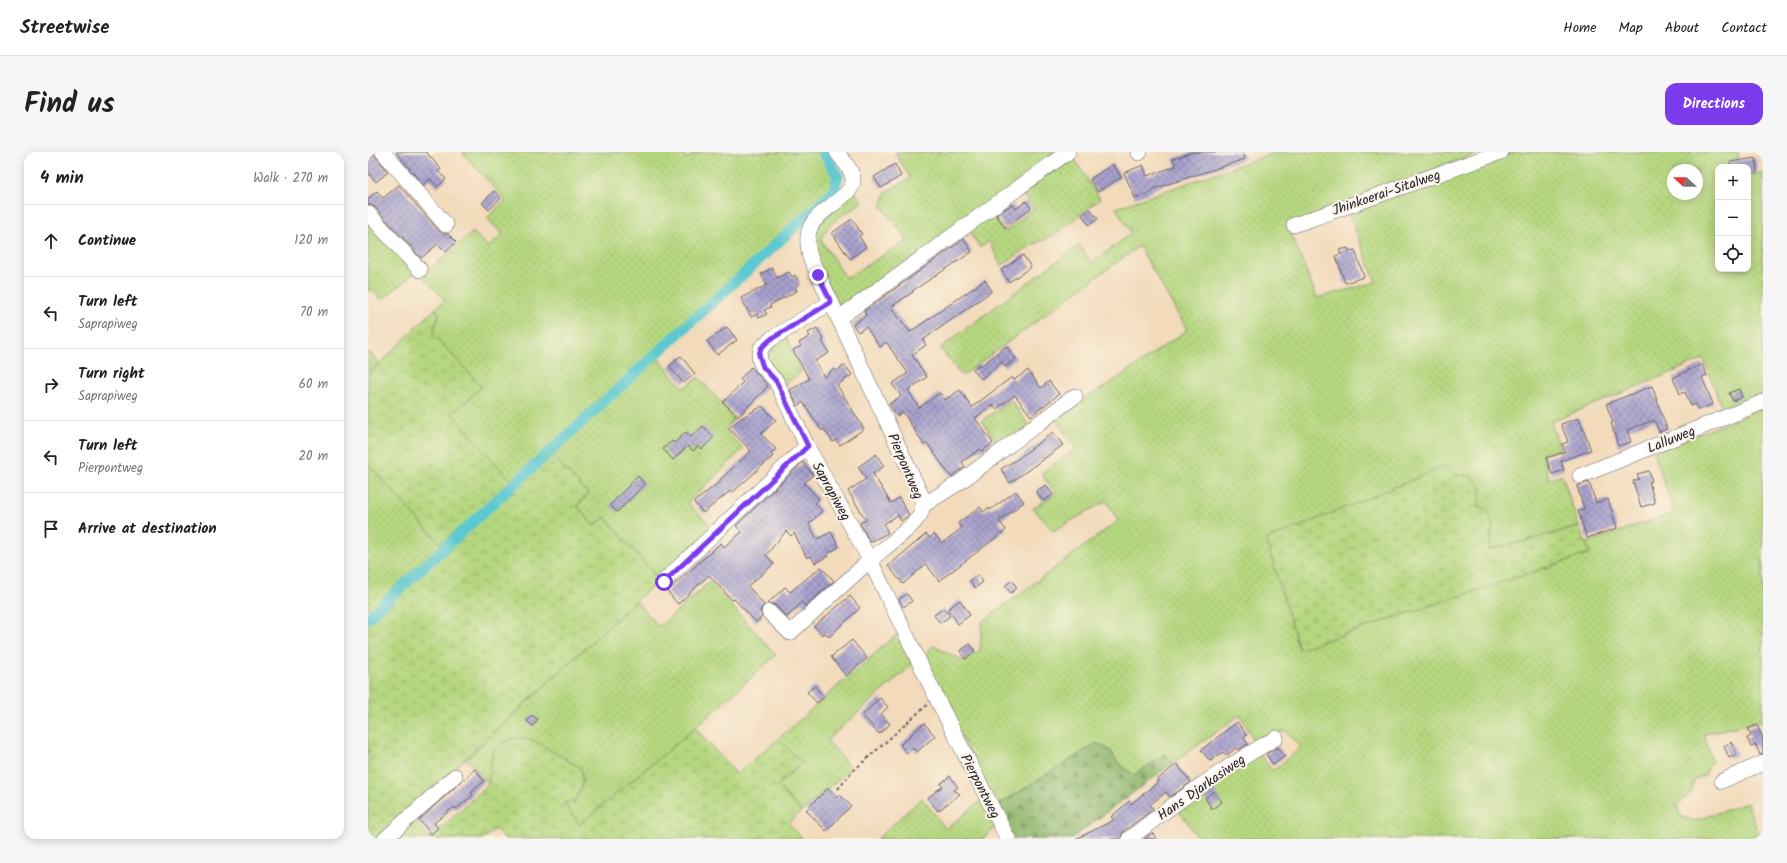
<!DOCTYPE html>
<html lang="en">
<head>
<meta charset="utf-8">
<style>
  :root { --surface:#fff; --page:#f6f6f6; --text:#222; --muted:#767676; --line:#e0e0e0; --accent:#7c3aed }
  body { margin:0; font-family:Kalam,sans-serif; background:var(--page); color:var(--text) }
  .controls { position:absolute; right:12px; top:12px; display:grid; overflow:hidden; border-radius:8px; box-shadow:0 2px 10px #0003 }
  .controls button { width:36px; height:36px; display:grid; place-items:center; padding:0; border:0; border-bottom:1px solid var(--line); background:var(--surface); color:var(--text); font:20px sans-serif }
  .compass { position:absolute; left:1299px; top:12px; width:36px; height:36px; border-radius:50%; background:var(--surface); box-shadow:0 2px 10px #0003; rotate:291deg }
  .stop { position:absolute; width:12px; height:12px; margin:-9px; border:3px solid #7c3aed; border-radius:50%; background:#fff }
  .stop.end { background:#7c3aed; border-color:#fff; box-shadow:0 1px 4px #0008 }
  .list { margin:0; padding:0; list-style:none }
  h2 { display:flex; justify-content:space-between; align-items:center; height:52px; margin:0; padding:0 16px; font-size:17px }
  h2 small { font-size:13px; font-weight:400; color:var(--muted) }
  .list li { display:grid; grid-template-columns:26px 1fr auto; gap:12px; align-items:center; box-sizing:border-box; height:72px; padding:0 16px; border-top:1px solid var(--line) }
  .list b { display:block; font-size:15px; white-space:nowrap }
  .list p { margin:0; font-size:13px; white-space:nowrap; color:var(--muted) }
  .list em { font-size:13px; font-style:normal; color:var(--muted) }
  .icon { flex:none; width:22px; height:22px; fill:none; stroke:currentColor; stroke-width:2; stroke-linecap:round; stroke-linejoin:round }
  .map { position:relative; flex:none; width:1395px; height:687px; overflow:hidden; border-radius:12px }
  header { display:flex; align-items:center; gap:24px; box-sizing:border-box; height:56px; padding:0 20px; background:var(--surface); border-bottom:1px solid var(--line) }
  header strong { font-size:19px }
  nav { display:flex; gap:22px; margin-inline-start:auto; font-size:14px }
  .intro { display:flex; align-items:center; justify-content:space-between; box-sizing:border-box; height:96px; padding:0 24px }
  h1 { margin:0; font-size:28px }
  .button { padding:10px 18px; border-radius:12px; background:var(--accent); color:#fff; font-size:14px; font-weight:700 }
  main { display:flex; gap:24px; padding:0 24px }
  aside { flex:1; background:var(--surface); border-radius:12px; box-shadow:0 2px 10px #0003 }
  .map>svg:first-child { display:block }
  .grass { fill:url(#grass-dots); stroke:#6c7c5d; fill-rule:evenodd }
  .forest { fill:url(#forest-firs); stroke:#596d54 }
  .wetland { fill:url(#wetland-marsh); stroke:#6c7c5d }
  .lines { fill:none; stroke-linecap:round; stroke-linejoin:round }
  .canal { stroke:#5bc8cf; stroke-width:11 }
  .building { fill:url(#building-cross-hatch) }
  .minor-casing { stroke:#6b6267; stroke-width:16 }
  .path { stroke:#6b6267; stroke-width:2; stroke-dasharray:3 3; stroke-linecap:butt }
  .minor { stroke:#fff; stroke-width:15 }
  .route { stroke:#7c3aed; stroke-width:5 }
  .labels { text-anchor:middle; stroke-width:4; stroke-linejoin:round; paint-order:stroke }
  .street-label { font-size:14px; fill:#22223b; stroke:#fcf5e5 }
</style>
</head>
<body>
<header>
<strong>Streetwise</strong>
<nav><a>Home</a><a>Map</a><a>About</a><a>Contact</a></nav>
</header>
<div class="intro"><h1>Find us</h1><a class="button">Directions</a></div>
<main>
<aside>
<h2>4 min<small>Walk · 270 m</small></h2>
<ul class="list">
<li><svg class="icon" aria-label="ahead" viewBox="0 0 24 24"><path d="M12 20V5M6 11l6-6 6 6"/></svg><div><b>Continue</b></div><em>120 m</em></li>
<li><svg class="icon" aria-label="left" viewBox="0 0 24 24"><path d="M17 20v-9H6M10 6l-5 5 5 5"/></svg><div><b>Turn left</b><p>Saprapiweg</p></div><em>70 m</em></li>
<li><svg class="icon" aria-label="right" viewBox="0 0 24 24"><path d="M7 20v-9h11M14 6l5 5-5 5"/></svg><div><b>Turn right</b><p>Saprapiweg</p></div><em>60 m</em></li>
<li><svg class="icon" aria-label="left" viewBox="0 0 24 24"><path d="M17 20v-9H6M10 6l-5 5 5 5"/></svg><div><b>Turn left</b><p>Pierpontweg</p></div><em>20 m</em></li>
<li><svg class="icon" aria-label="arrive" viewBox="0 0 24 24"><path d="M6 21V4h12l-3 4 3 4H6"/></svg><div><b>Arrive at destination</b></div></li>
</ul>
</aside>
<div class="map">
<svg width="1395" height="687" viewBox="0 0 1395 687">
  <defs>
    <pattern id="grass-dots" width="8" height="8" patternUnits="userSpaceOnUse"><rect width="8" height="8" fill="#b5d77f"/><path d="M2 2h.1M6 6h.1" fill="none" stroke="#9bb86f" stroke-width="1.8" stroke-linecap="round"/></pattern>
    <pattern id="forest-firs" width="22" height="20" patternUnits="userSpaceOnUse"><rect width="22" height="20" fill="#90b86e"/><path d="M5 1l3.5 6h-7zM16 11l3.5 6h-7z" fill="#75955c"/></pattern>
    <pattern id="wetland-marsh" width="20" height="14" patternUnits="userSpaceOnUse"><rect width="20" height="14" fill="#b5d77f"/><path d="M1 5h8M5 5V1M11 12h8M15 12V8" fill="none" stroke="#9bb86f"/></pattern>
    <pattern id="building-cross-hatch" width="8" height="8" patternUnits="userSpaceOnUse"><rect width="8" height="8" fill="#a7a1cd"/><path d="M0 0l8 8M0 8l8-8" fill="none" stroke="#8883a8"/></pattern>
  </defs>
  <rect width="100%" height="100%" fill="#fcf5e5"/>
  <filter id="ink" filterUnits="userSpaceOnUse"><feTurbulence type="fractalNoise" baseFrequency=".025" numOctaves="2"/><feDisplacementMap in="SourceGraphic" scale="8" xChannelSelector="R" yChannelSelector="G"/><feConvolveMatrix kernelMatrix="1 2 1 2 8 2 1 2 1" color-interpolation-filters="sRGB"/></filter>
  <filter id="wash" filterUnits="userSpaceOnUse"><feTurbulence type="fractalNoise" baseFrequency=".012" numOctaves="4" result="noise"/><feDisplacementMap in="SourceGraphic" scale="16" xChannelSelector="R" yChannelSelector="G"/><feGaussianBlur stdDeviation="0.9" result="paint"/><feColorMatrix in="noise" values="0 0 0 0 0 0 0 0 0 0 0 0 0 0 0 0 0 1.4 0 .05"/><feComposite in="paint" operator="in"/></filter>
  <g filter="url(#wash)">
    <rect width="100%" height="100%" fill="#f2daba"/>
    <g class="grass">
      <path d="M94 0H315L318 7 330 0H455L470 24 466 39 287 203 316 236 330 225 367 266 357 277 375 297 320 351 345 376 291 428 237 365 226 374 208 354 220 342 181 300 146 332 83 262 114 235 65 182 71 162 67 157 77 148 54 124 105 80 120 95 135 83 119 66 137 48Z"/>
      <path d="M527 0H694L472 159 444 103 446 75 483 42H489L495 50C478 61 460 69 453 88L478 126 540 88 513 54 518 40 542 26Z"/>
      <path d="M908 0H1112L920 74 949 146 1008 130 980 59 1148 0H1370V15H1350V117H1380V24L1395 20V246L1356 262 1336 207 1183 270 1192 297 1175 302 1181 327 1194 323 1211 375 1121 398 1125 371 1111 354 1103 324 1086 323 931 497 1222 401 1218 391 1306 361 1286 300 1395 256V568L1336 582 1344 609 1337 623 1326 628 1323 641 1309 653 1313 664 1326 669 1379 651 1391 683 1387 687H831L809 656 889 599 905 619 933 595 917 578 888 592 872 563 805 611 798 602 766 623 749 610 743 599 729 591 627 655 555 505 565 494 596 509 612 498 614 470 750 369 738 349 685 379 665 356 688 342 673 321 708 297 688 267 709 251 740 233 819 178 771 94 594 224 572 196 711 93 724 111 763 81 748 56ZM1305 18H1329V42H1305Z"/>
      <path d="M703 2 732 47 685 84 662 94 633 114 621 89 612 96 600 77 623 60 637 80 666 56 652 39Z"/>
      <path d="M0 66 49 119 14 148 4 137 0 140Z"/>
      <path d="M417 182 433 220 416 233 395 207 396 198Z"/>
      <path d="M0 199 12 211 0 223Z"/>
      <path d="M643 248 661 274 632 295 614 269Z"/>
      <path d="M0 312 77 396 0 466Z"/>
      <path d="M342 430 408 503 327 576 211 673 196 650 206 651 124 602 121 632 98 607 268 449 291 475Z"/>
      <path d="M530 481 546 511 459 588 483 616 433 660 409 633 434 611 410 587Z"/>
      <path d="M554 646 578 677 615 647 628 675 615 687H509Z"/>
    </g>
    <path class="forest" d="M729 591 743 599 749 610 766 623 798 602 805 611 703 687H645L627 655Z"/>
    <g class="wetland">
      <path d="M67 157 71 162 65 182 114 235 84 262 146 332 181 300 220 342 209 354 226 374 237 365 291 428 10 687H0V466L76 396 0 312V223Z"/>
      <path d="M1078 314 1086 323 1103 324 1113 334 1111 354 1119 357 1125 371 1121 398 1211 375 1222 401 931 497 898 388Z"/>
      <path d="M327 576 369 622 410 587 434 611 409 633 433 660 420 671 435 687H137L127 677 115 687H22L45 666 63 686 120 632 124 602 130 594 146 586 165 588 213 616 215 631 206 651 196 650 211 673Z"/>
    </g>
    <g class="lines">
      <path class="canal" d="M0 466 466 39 470 24 455 0"/>
    </g>
    <g id="blocks">
      <g class="building">
        <path d="M0 0H4L20 20 8 30 0 20Z"/>
        <path d="M28 0H58L73 17 70 19 78 27 69 35 62 27 55 33Z"/>
        <path d="M824 0H875L877 7 785 37V39L767 46 756 21 775 13 779 24 808 14 805 7Z"/>
        <path d="M1388 6 1389 20 1380 21V15H1362V10Z"/>
        <path d="M527 12 533 24 513 36 506 25Z"/>
        <path d="M745 12 753 25 730 40 722 27Z"/>
        <path d="M31 33 71 79 75 82H80L88 90 78 100 70 92 53 106 7 55 0 52V47L9 39 15 46Z"/>
        <path d="M126 39 133 46 121 58 114 51Z"/>
        <path d="M658 49 663 56 637 76 628 63 645 52 648 57Z"/>
        <path d="M722 57 730 67 721 73 714 63Z"/>
        <path d="M484 67 494 82 491 84 498 95 482 107 464 81Z"/>
        <path d="M596 87 604 100 544 139 545 140 523 155 542 180 617 128 624 139 555 188 558 193 544 203 559 225 540 238 551 256 572 241 577 248 592 238 604 255 644 225 646 228 660 218 673 236 681 229 691 242 663 264 647 243 628 257 625 253 607 266 625 291 614 299 612 297 594 310 597 315 583 325 559 291 556 293 535 260 529 264 521 252 533 244 524 232 540 221 518 190 512 195 498 175 490 180 485 173 498 163 496 159Z"/>
        <path d="M980 96 981 99 987 98 996 125 977 131 968 104 973 102 971 98Z"/>
        <path d="M655 103 663 115 641 130 633 118Z"/>
        <path d="M404 116 409 126 421 120 424 125 427 123 432 132 427 135 429 139 402 153 403 155 396 158 399 162 391 166 389 162 383 165 373 146 399 133 393 122Z"/>
        <path d="M359 175 369 188 349 203 339 189Z"/>
        <path d="M449 176 456 188 454 189 461 201 447 209 456 225 466 217 469 219 477 213 484 223 469 233 496 277 472 293 468 288 465 290 456 277 454 279 435 250 430 254 422 238 441 227 425 198 433 194 431 191 442 184 440 181Z"/>
        <path d="M638 194 648 206 637 215 633 210 613 227 605 217 612 212 613 214Z"/>
        <path d="M313 204 327 222 315 231 301 214Z"/>
        <path d="M1334 212 1339 223 1334 225 1345 252 1330 258 1328 252 1323 254 1317 240 1312 242 1305 226Z"/>
        <path d="M383 215 400 234 370 265 355 250 375 230 372 227Z"/>
        <path d="M1284 234 1299 277 1291 280 1286 268 1259 278 1263 290 1250 294 1243 271 1245 270 1238 252Z"/>
        <path d="M1371 237 1374 245 1365 249 1361 241Z"/>
        <path d="M394 254 408 268 393 282 408 297 403 302 405 304 364 341 362 339 335 361 326 350 353 329 352 328 383 299 361 276 370 268Z"/>
        <path d="M1211 266 1223 298 1193 309 1196 318 1184 322 1178 306 1197 300 1194 292 1200 290 1193 272Z"/>
        <path d="M335 274 346 285 334 297 330 294 325 299 320 294 305 308 295 297 304 289 306 291 318 280 323 285Z"/>
        <path d="M685 280 695 293 642 331 633 317 651 306Z"/>
        <path d="M508 302 516 314 505 322 523 351 531 346 541 363 533 369 530 363 516 372 520 381 502 390 492 371 498 368 480 339 498 327 490 315Z"/>
        <path d="M435 310 445 323 436 331 451 347 447 351 454 359 441 372 449 387 463 380 471 395 459 402 460 404 447 411 443 404 439 406 426 381 423 384 418 379 398 403 406 412 380 434 396 453 392 458 394 465 388 470 366 447 364 448 341 423 310 452 299 439 353 391 356 395 374 380 368 374Z"/>
        <path d="M1281 319 1284 329 1281 330 1287 351 1273 355 1265 329 1271 327 1269 322Z"/>
        <path d="M270 324 277 332 249 360 242 353Z"/>
        <path d="M1221 330 1228 351 1240 347 1249 376 1219 386 1210 359 1216 357 1209 334Z"/>
        <path d="M678 333 685 343 677 348H674L668 339Z"/>
        <path d="M648 339 656 350 631 369 638 378 571 429 558 412 535 432 520 414 558 382 562 386 566 382 574 391 594 376 590 371 612 355 615 360 621 356 622 358Z"/>
        <path d="M453 415 466 429 437 454 434 450 419 465 407 453 400 451 417 435 422 440Z"/>
        <path d="M610 423 615 430 607 436 602 429Z"/>
        <path d="M644 428 649 436 643 441 637 434Z"/>
        <path d="M539 442 544 449 535 455 531 447Z"/>
        <path d="M482 444 492 456 461 485 457 481 454 483 446 474Z"/>
        <path d="M592 448 602 463 590 472 580 457Z"/>
        <path d="M576 456 582 464 572 471 566 463Z"/>
        <path d="M484 488 499 506 478 524 463 505Z"/>
        <path d="M602 492 607 499 597 507 592 499Z"/>
        <path d="M447 534 456 545 449 551 439 540Z"/>
        <path d="M512 546 520 555 513 562 522 572 511 582 494 563Z"/>
        <path d="M164 563 170 567 165 574 159 569Z"/>
        <path d="M869 570 879 583 875 585 880 592 870 598 868 596 858 604 855 600 842 609 833 598Z"/>
        <path d="M556 571 567 584 549 600 545 596 539 601 532 593Z"/>
        <path d="M1389 573 1395 586V602L1392 603 1388 593 1383 595 1379 586 1383 584 1380 577Z"/>
        <path d="M1363 590 1369 603 1361 606 1356 594Z"/>
        <path d="M910 595 917 604 905 613 898 602Z"/>
        <path d="M809 612 823 630 802 645 798 640 782 653 785 657 755 680 752 687H708L746 668 743 665 761 649 763 652 790 630 789 628Z"/>
        <path d="M107 617 116 629 103 641 105 643 88 657 86 655 66 671 70 676 63 682 51 668Z"/>
        <path d="M582 624 590 635 586 638 592 642 570 659 559 646 575 634 572 632Z"/>
        <path d="M460 636 469 646 472 643 483 654 458 679 438 658Z"/>
        <path d="M846 639 854 650 844 657 837 646Z"/>
        <path d="M784 681 789 687H776Z"/>
      </g>
    </g>
  </g>
  <g filter="url(#ink)">
    <use href="#blocks" fill-opacity="0" stroke="#6b6267" stroke-width="1"/>
    <g class="lines">
      <g class="minor-casing">
        <g id="minor">
          <path d="M15 0 78 73"/>
          <path d="M469 0C474 8 486 19 485 29 485 36 480 40 475 44 451 65 433 69 442 105L554 345C554 351 555 356 553 361 548 373 514 398 502 408L570 549 640 687"/>
          <path d="M771 1 772 0"/>
          <path d="M0 61 52 118"/>
          <path d="M926 73 1133 0"/>
          <path d="M471 166 700 0"/>
          <path d="M1212 324 1395 250"/>
          <path d="M554 354 592 330 707 244"/>
          <path d="M296 429 439 294"/>
          <path d="M401 460 422 481 502 408 439 294 408 229 395 215 391 207 393 196 403 187 463 150"/>
          <path d="M1354 629 1395 611"/>
          <path d="M17 687 87 624"/>
          <path d="M761 687C808 650 856 615 908 586"/>
        </g>
      </g>
      <path class="path" d="M470 637 485 619 559 553"/>
      <use href="#minor" class="minor"/>
    </g>
  </g>
  <g class="lines" filter="url(#ink)">
    <path class="route" d="M296 430 440 294 408 229 395 215 391 203 393 196 403 187 463 150 450 123"/>
  </g>
  <g class="labels">
    <g class="street-label">
      <text transform="translate(1018 40) rotate(-19)" y="5">Jhinkoerai-Sitalweg</text>
      <text transform="translate(1303 287) rotate(-22)" y="5">Lalluweg</text>
      <text transform="translate(538 314) rotate(67)" y="5">Pierpontweg</text>
      <text transform="translate(464 339) rotate(61)" y="5">Saprapiweg</text>
      <text transform="translate(613 634) rotate(63)" y="5">Pierpontweg</text>
      <text transform="translate(833 635) rotate(-35)" y="5">Hans Djarkasiweg</text>
    </g>
  </g>
</svg>
<div class="controls">
<button>+</button>
<button>−</button>
<button><svg class="icon" aria-label="locate" viewBox="0 0 24 24"><circle cx="12" cy="12" r="6"/><path d="M12 2v4M12 18v4M2 12h4M18 12h4"/></svg></button>
</div>
<svg class="compass" viewBox="-18 -18 36 36"><path d="M0-13l5 13h-10z" fill="#e53935"/><path d="M0 13l5-13h-10z" fill="#767676"/></svg>
<div class="stop" style="left:296px;top:430px"></div>
<div class="stop end" style="left:450px;top:123px"></div>
</div>
</main>
</body>
</html>
